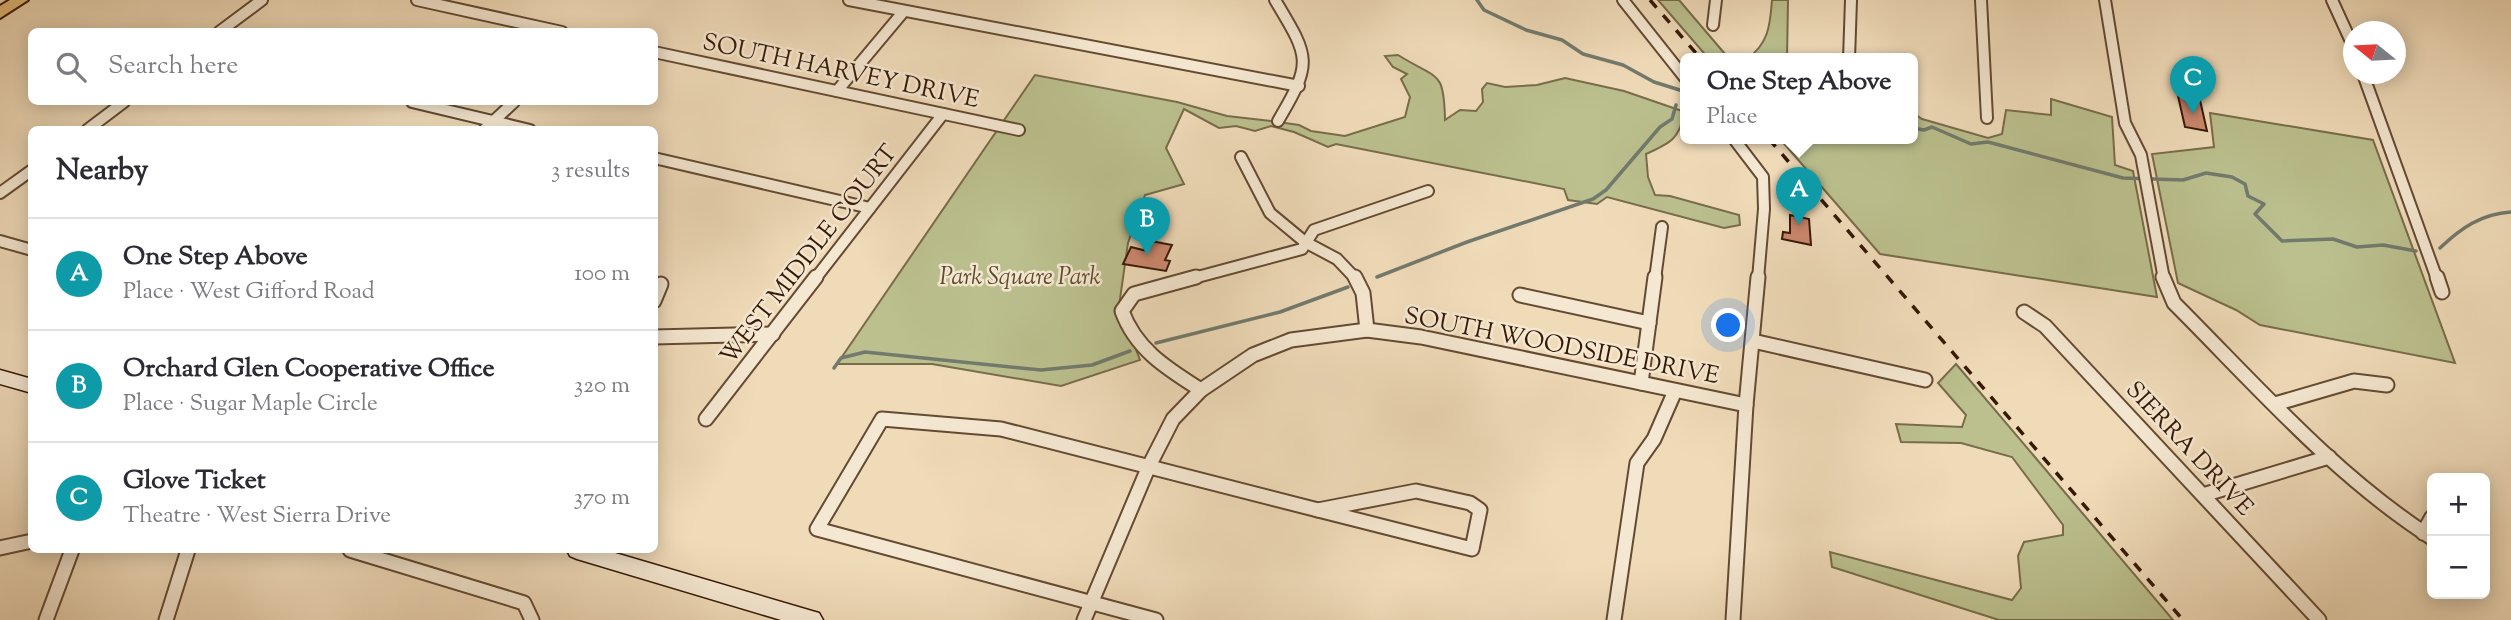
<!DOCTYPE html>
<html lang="en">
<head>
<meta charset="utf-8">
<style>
  :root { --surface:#fff; --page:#f7f7f7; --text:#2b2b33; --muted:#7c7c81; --line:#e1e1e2; --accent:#8f2418 }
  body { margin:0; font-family:"Sorts Mill Goudy",serif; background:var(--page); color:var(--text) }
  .controls { position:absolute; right:21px; bottom:21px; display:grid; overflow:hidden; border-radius:10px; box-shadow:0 4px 18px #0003 }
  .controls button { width:63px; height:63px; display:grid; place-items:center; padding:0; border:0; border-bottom:2px solid var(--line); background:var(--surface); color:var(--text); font:35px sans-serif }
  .compass { position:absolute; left:2343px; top:21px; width:63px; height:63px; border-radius:50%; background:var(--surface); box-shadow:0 4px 18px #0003; rotate:288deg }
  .you { position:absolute; left:1729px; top:326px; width:24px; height:24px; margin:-18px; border:5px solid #fff; border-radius:50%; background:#1a73e8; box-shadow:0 0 0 10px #1a73e833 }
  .badge { display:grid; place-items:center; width:46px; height:46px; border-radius:50%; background:var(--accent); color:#fff; font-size:23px; font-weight:700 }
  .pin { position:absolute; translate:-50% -58px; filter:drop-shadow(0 2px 4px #0008) }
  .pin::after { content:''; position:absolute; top:37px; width:24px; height:21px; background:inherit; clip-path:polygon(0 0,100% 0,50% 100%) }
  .popup { position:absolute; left:1680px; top:53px; width:238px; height:91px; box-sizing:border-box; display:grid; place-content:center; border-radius:10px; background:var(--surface); filter:drop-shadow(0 2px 5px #0005); font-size:23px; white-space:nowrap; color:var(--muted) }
  .popup b { font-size:26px; color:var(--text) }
  .popup::after { content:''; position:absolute; left:50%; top:100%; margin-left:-14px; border:14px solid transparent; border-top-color:var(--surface) }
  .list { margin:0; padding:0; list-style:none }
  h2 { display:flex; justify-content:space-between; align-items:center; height:91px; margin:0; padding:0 28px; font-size:30px }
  h2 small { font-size:23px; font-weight:400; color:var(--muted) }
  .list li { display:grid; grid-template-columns:46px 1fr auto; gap:21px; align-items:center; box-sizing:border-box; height:112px; padding:0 28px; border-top:2px solid var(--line) }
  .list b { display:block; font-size:26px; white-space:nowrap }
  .list p { margin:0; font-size:23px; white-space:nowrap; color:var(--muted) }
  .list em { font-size:23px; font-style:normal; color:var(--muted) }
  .icon { flex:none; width:38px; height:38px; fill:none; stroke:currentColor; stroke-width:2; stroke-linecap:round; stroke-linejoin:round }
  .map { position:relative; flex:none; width:2511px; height:620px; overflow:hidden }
  .search { position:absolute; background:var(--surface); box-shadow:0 4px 18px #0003; left:28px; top:28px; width:630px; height:77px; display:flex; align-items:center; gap:18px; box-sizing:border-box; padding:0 24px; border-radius:10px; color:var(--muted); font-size:26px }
  .panel { position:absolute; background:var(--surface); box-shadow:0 4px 18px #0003; left:28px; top:126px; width:630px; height:427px; border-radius:10px }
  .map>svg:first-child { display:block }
  .green { fill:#bbc08e; stroke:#786c4a; stroke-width:2 }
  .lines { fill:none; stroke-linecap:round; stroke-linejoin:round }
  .stream { stroke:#727a6d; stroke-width:3.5 }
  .building { fill:#cd886f; stroke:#361905; stroke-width:2 }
  .street-far1-casing { stroke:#644a32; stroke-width:14 }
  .street-casing { stroke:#644a32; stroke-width:17 }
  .secondary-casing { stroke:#361905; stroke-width:3 }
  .primary-casing { stroke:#361905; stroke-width:4 }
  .street-far1 { stroke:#f5e8d2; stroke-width:10 }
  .street { stroke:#f5e8d2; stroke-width:13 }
  .secondary { fill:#f5e8d2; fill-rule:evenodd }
  .primary { fill:#e8be7c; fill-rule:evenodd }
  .rail { stroke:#361905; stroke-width:3.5; stroke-dasharray:10 10; stroke-linecap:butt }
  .labels { text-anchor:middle; stroke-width:5; stroke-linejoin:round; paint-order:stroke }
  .street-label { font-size:24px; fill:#361905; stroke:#f5e8d2 }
  .park-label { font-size:24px; font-style:italic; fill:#5e4b2e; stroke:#f5e8d2 }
</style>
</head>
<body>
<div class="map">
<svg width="2511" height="620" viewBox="0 0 2511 620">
  <rect width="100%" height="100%" fill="#f0dbb9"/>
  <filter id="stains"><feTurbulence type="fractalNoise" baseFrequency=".00286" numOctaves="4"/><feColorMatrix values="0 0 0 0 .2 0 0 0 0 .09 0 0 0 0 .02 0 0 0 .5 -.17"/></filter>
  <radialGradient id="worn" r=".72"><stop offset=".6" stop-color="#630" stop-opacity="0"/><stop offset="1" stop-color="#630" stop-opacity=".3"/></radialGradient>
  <g class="green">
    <path d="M1658 0H1679L1725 54 1745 59H1709Z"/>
    <path d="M1772 0H1788L1787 59H1747C1769 43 1770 25 1772 0Z"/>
    <path d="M1398 55C1438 80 1444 69 1445 120L1460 110 1476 111 1483 102 1482 89 1487 83 1505 87 1537 85 1565 78 1624 91 1685 112C1679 139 1671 143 1646 154L1648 177 1655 195 1670 196 1739 215 1740 225 1724 228 1607 197 1597 204 1568 200 1564 189 1336 144 1328 147 1294 132 1271 126 1255 131 1236 126 1219 128 1184 109 1166 148 1184 184 1145 195 1128 243 1119 306 1140 360 1061 386 932 364H837L1035 75 1177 102 1227 116 1271 121 1299 125 1311 131 1345 136 1405 117 1410 97 1401 79 1407 74 1393 67 1385 56Z"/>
    <path d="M2051 99 2112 117 2115 165 2133 171 2157 297 1880 254 1780 139H1913V113L1922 119 1988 138 2002 134 2006 110 2051 115Z"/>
    <path d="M2210 113 2373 140 2455 363 2260 325 2236 310 2178 283 2152 154 2214 147Z"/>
    <path d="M1956 364 2173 620H1999L1832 567 1830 552 2012 600 2021 588 2018 556 2024 542 2063 535V525L2012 457 1961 443 1901 442 1896 424 1962 427 1966 415 1938 383Z"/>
  </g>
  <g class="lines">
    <g class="stream">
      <path d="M1477 0 1484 10 1526 30 1562 40 1583 54 1623 65 1654 82 1683 91"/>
      <path d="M1913 128 1924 130 1932 127 1971 144 1988 142 2123 178 2183 180 2206 173 2232 177 2245 184 2248 196 2264 204 2255 214 2282 241 2333 239 2357 247 2383 245 2416 251"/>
      <path d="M2440 248C2461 228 2481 214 2511 212"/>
      <path d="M1377 277 1467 242 1593 199 1606 190 1660 127 1672 119 1676 105"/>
      <path d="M1156 343 1280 312 1348 287"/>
      <path d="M834 368 841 358 865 352 1041 370 1092 365 1130 351"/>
    </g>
  </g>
  <g class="building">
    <path d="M2178 96 2200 100 2207 131 2185 127Z"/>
    <path d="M1790 215 1809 219 1811 245 1782 239 1783 232 1790 233Z"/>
    <path d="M1151 241 1172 245 1165 260 1170 261 1166 271 1123 264 1131 247 1147 251Z"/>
  </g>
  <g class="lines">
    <g class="street-far1-casing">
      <g id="street-far1">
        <path d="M417 0 562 32"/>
        <path d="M849 0 1299 86"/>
        <path d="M1275 0C1310 58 1313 62 1278 121"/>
        <path d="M1623 0 1685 78"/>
        <path d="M1981 0 1987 118"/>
        <path d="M2105 0 2125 123 2141 155 2164 279"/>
        <path d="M2332 0 2354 48"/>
        <path d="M1713 25 1716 0"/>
        <path d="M219 32 262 0"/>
        <path d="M654 52 1019 130"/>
        <path d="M1849 59 1851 0"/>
        <path d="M2363 74 2437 279"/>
        <path d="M837 91 904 11"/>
        <path d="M412 102 530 130"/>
        <path d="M87 130 124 102"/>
        <path d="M484 130 514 102"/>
        <path d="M1734 139 1763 177 1764 209 1758 279"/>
        <path d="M1241 157 1270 213 1305 242 1337 259 1356 279"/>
        <path d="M654 158 870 208"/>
        <path d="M0 193 32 170"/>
        <path d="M0 241 32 250"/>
        <path d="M815 279 943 114"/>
        <path d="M1190 279 1302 249 1314 230 1428 191"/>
        <path d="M1655 279 1662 227"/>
      </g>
    </g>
    <g class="street-casing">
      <g id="street">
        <path d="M1196 277 1134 294 1122 311C1136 350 1168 369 1201 390"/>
        <path d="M1355 277 1363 293 1367 330"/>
        <path d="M2163 277 2174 303C2256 385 2334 475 2432 538"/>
        <path d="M2437 277 2442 292"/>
        <path d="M1520 295 1649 323"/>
        <path d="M654 301 661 284"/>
        <path d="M2024 312 2045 326 2319 620"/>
        <path d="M654 337 773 334"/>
        <path d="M1753 341 1925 380"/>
        <path d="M1641 383 1655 277"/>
        <path d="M2275 404 2354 381 2387 385"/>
        <path d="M706 419 816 277"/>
        <path d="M1416 491 1470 503 1480 510 1472 549 1318 510Z"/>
        <path d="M2203 495 2329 457"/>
        <path d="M2423 533 2432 517"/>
        <path d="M0 548 32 541"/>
        <path d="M350 550 524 603 532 620"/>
        <path d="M46 620 72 550"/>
        <path d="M166 620 188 550"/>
        <path d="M1084 620 1149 466 1173 419 1201 390 1253 355 1291 340 1367 330 1421 337 1746 405"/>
        <path d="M1156 620 817 529 882 419 1001 429 1318 510"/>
        <path d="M1614 620 1637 463 1654 439 1675 391"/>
        <path d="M1733 620 1746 405 1758 277"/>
      </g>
    </g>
    <g class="secondary-casing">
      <g id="secondary">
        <path d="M0 370 32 379V393L0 384Z"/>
        <path d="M567 550H605L812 611 819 613 823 620H781L577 559 570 556Z"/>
      </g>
    </g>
    <g class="primary-casing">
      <path id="primary" d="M10 0H28L0 18V6Z"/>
    </g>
    <use href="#street-far1" class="street-far1"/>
    <use href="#street" class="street"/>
    <use href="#secondary" class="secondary"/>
    <use href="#primary" class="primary"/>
    <g class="rail">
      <path d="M1650 0 1701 59"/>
      <path d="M1769 139 2183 620"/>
    </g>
  </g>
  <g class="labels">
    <g class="street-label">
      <text transform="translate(841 70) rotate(12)" y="8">SOUTH HARVEY DRIVE</text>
      <text transform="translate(808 254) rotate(-52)" y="8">WEST MIDDLE COURT</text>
      <text transform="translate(1562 345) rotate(11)" y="8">SOUTH WOODSIDE DRIVE</text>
      <text transform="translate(2190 448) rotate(47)" y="8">SIERRA DRIVE</text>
    </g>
    <g class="park-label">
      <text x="1020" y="284">Park Square Park</text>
    </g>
  </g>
  <rect width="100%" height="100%" filter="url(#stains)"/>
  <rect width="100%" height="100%" fill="url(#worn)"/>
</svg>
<div class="controls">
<button>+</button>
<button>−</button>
</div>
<svg class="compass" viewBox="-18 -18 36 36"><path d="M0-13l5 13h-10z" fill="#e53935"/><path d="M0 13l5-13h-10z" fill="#7c7c81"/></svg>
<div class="you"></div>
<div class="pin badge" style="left:1799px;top:225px;background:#0f9aa8">A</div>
<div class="popup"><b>One Step Above</b>Place</div>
<div class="pin badge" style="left:1147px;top:255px;background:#0f9aa8">B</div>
<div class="pin badge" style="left:2193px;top:114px;background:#0f9aa8">C</div>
<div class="search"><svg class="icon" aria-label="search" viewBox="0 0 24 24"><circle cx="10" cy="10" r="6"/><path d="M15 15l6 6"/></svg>Search here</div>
<section class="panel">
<h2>Nearby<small>3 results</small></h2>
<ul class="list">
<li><span class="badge" style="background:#0f9aa8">A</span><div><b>One Step Above</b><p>Place · West Gifford Road</p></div><em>100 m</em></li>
<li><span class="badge" style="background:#0f9aa8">B</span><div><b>Orchard Glen Cooperative Office</b><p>Place · Sugar Maple Circle</p></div><em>320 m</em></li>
<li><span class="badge" style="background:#0f9aa8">C</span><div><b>Glove Ticket</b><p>Theatre · West Sierra Drive</p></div><em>370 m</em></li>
</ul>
</section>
</div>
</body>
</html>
